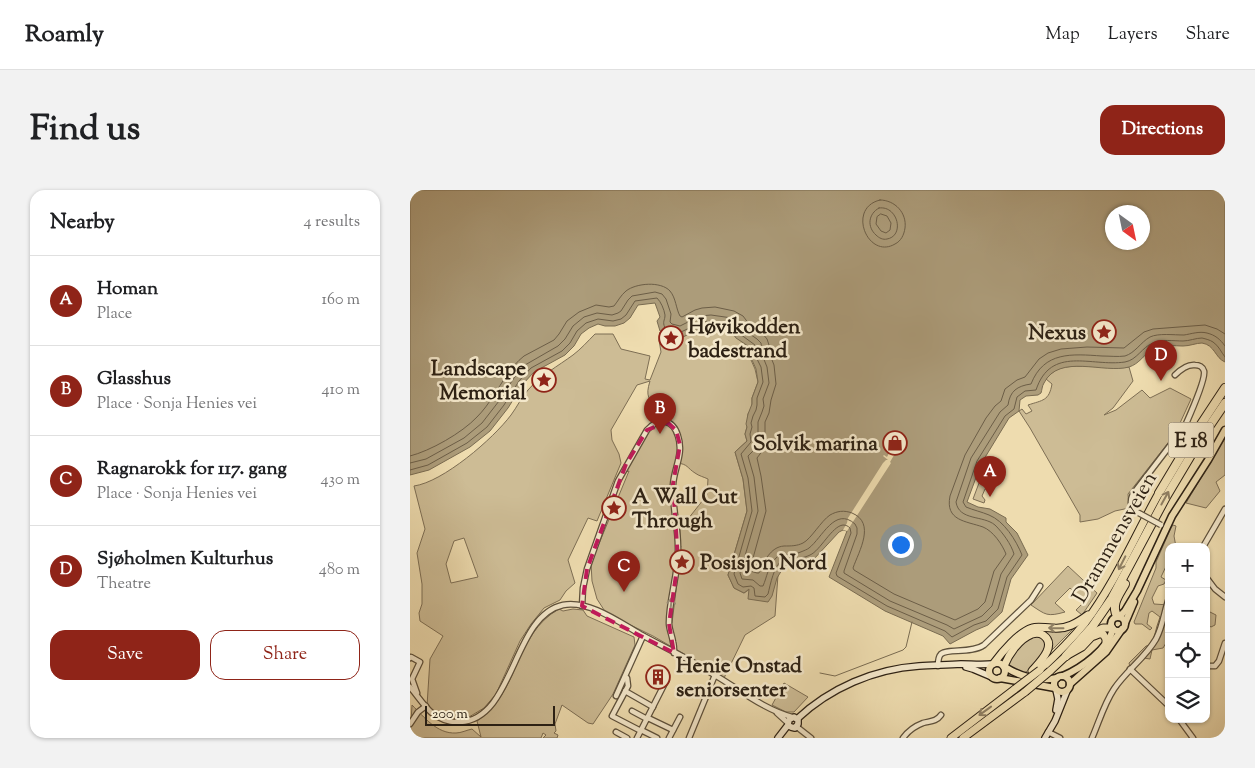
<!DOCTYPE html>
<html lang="en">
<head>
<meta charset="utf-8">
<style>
  :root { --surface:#fff; --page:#f2f2f2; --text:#202124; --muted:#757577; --line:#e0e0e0; --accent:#8f2418 }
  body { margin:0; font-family:"Sorts Mill Goudy",serif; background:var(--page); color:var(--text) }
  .controls { position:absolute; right:15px; bottom:15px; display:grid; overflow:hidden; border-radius:10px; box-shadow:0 1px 4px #0004 }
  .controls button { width:45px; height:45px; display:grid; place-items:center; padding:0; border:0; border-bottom:1px solid var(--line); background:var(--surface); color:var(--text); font:25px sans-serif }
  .compass { position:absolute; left:695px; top:15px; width:45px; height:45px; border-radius:50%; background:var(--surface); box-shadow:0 1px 4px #0004; rotate:147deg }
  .scale { position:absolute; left:15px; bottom:12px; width:130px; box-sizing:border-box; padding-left:5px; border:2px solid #2d2114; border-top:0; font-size:14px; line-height:18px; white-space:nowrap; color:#2d2114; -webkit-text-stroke:4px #f4e8cb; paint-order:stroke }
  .you { position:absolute; left:490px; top:354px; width:18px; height:18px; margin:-12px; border:4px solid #fff; border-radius:50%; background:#1a73e8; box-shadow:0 0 0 8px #1a73e833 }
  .badge { display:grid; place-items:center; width:32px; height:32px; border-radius:50%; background:var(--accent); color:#fff; font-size:16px; font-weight:700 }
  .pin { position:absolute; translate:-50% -41px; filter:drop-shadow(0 1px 2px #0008) }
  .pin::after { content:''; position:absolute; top:26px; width:18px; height:15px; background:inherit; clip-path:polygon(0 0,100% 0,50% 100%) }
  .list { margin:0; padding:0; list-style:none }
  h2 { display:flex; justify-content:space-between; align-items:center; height:65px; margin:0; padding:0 20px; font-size:21px }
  h2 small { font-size:16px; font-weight:400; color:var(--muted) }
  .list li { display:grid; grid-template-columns:32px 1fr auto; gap:15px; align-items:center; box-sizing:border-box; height:90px; padding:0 20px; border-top:1px solid var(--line) }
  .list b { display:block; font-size:19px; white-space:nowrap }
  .list p { margin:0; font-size:16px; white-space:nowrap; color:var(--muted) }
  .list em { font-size:16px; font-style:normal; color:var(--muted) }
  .actions { display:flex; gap:10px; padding:15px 20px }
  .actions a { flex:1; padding:11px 0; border:1px solid var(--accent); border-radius:15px; text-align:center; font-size:18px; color:var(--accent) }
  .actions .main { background:var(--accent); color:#fff }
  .icon { flex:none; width:28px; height:28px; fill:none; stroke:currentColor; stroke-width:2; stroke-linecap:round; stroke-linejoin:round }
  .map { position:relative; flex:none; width:815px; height:548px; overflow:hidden; border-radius:15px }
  header { display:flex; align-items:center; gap:30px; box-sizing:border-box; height:70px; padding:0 25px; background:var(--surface); border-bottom:1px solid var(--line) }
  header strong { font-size:24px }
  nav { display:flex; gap:28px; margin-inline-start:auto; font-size:18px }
  .intro { display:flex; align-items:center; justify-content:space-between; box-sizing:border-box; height:120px; padding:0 30px }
  h1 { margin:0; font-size:35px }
  .button { padding:12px 22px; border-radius:15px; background:var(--accent); color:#fff; font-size:18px; font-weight:700 }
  main { display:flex; gap:30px; padding:0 30px }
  aside { flex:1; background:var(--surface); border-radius:15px; box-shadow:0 1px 4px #0004 }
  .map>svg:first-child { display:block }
  .green { fill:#cdbc95; stroke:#7d6e54; fill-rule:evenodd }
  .water { fill:#ac9c7a; stroke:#796b51; fill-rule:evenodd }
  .pier { fill:#eedcaf }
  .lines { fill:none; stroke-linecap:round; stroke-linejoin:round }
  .shore { stroke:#6c5e47; stroke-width:1 }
  .stream { stroke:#796b51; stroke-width:1 }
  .minor-casing { stroke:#5d503b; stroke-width:7 }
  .secondary-casing { stroke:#2d2114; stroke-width:8 }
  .primary-casing { stroke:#2d2114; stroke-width:9 }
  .trunk-casing { stroke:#2d2114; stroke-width:9 }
  .motorway-casing { stroke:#2d2114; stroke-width:10 }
  .minor { stroke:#f4e8cb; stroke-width:4.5 }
  .secondary { stroke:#f4e8cb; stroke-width:5.5 }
  .primary { stroke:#eedcaf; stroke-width:6 }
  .trunk { stroke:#eedcaf; stroke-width:7 }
  .motorway { stroke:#eedcaf; stroke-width:8 }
  .minor-bridge-casing { stroke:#5d503b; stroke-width:7; stroke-linecap:butt }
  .trunk-bridge-casing { stroke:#2d2114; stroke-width:9; stroke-linecap:butt }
  .minor-bridge { stroke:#f4e8cb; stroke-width:4.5 }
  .trunk-bridge { stroke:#eedcaf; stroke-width:7 }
  .oneway { stroke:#8e7e62 }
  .oneway2 { stroke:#9a8e79 }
  .marked { fill:none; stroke:#c2185b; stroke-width:4; stroke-dasharray:10 6; stroke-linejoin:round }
  .labels { text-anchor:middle; stroke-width:5; stroke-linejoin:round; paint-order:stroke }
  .shield { fill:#f4e8cb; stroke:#695d4b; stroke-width:1 }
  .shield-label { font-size:20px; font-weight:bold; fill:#2d2114 }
  .poi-label { font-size:21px; font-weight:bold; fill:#2d2114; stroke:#f4e8cb; text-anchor:start }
  .street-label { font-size:21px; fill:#2d2114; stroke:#f4e8cb }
</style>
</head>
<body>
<header>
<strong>Roamly</strong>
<nav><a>Map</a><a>Layers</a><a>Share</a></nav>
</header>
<div class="intro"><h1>Find us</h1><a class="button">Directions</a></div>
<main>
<aside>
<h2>Nearby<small>4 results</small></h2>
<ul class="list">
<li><span class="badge">A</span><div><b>Homan</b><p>Place</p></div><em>160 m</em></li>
<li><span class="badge">B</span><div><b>Glasshus</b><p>Place · Sonja Henies vei</p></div><em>410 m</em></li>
<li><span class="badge">C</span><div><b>Ragnarokk for 117. gang</b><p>Place · Sonja Henies vei</p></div><em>430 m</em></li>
<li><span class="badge">D</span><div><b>Sjøholmen Kulturhus</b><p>Theatre</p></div><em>480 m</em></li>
</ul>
<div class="actions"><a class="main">Save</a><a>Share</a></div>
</aside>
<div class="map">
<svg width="815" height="548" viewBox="0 0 815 548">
  <rect width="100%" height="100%" fill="#eedcaf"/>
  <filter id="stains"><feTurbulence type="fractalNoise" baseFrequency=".004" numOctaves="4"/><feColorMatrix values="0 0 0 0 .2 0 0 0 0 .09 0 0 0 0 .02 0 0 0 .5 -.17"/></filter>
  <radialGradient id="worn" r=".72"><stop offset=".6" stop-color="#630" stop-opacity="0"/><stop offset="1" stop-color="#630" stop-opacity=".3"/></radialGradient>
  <g class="green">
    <path d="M293 137 316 139 341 159V170L345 179 348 192 342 208V214L341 219 338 224 337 237 335 244 337 251 325 262 333 289 337 321 318 385 324 398 334 403 340 399 339 405 367 388 368 385 365 426 335 445 314 488 309 484 243 446 196 423 187 409 182 391 181 373 219 281 215 282 248 223C239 208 235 207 240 191L227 195 201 240 202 250 209 264 211 273 187 331 178 328 158 370 165 393 156 401 150 410 134 418 121 434 110 451 86 504 74 518 59 527 40 529 26 525 17 516 20 469 33 446 10 431 9 423 12 414V394L7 363 15 339 4 296C33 292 83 249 101 225 107 217 111 208 118 200 130 186 148 176 163 165 171 159 178 151 185 144H203L211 159 240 166 235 189 240 190 251 162 249 150 250 142C271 150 273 147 293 137ZM267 273C278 274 277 278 285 283 289 286 294 287 298 289L297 305 270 339V368L262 433 256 436 257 435 268 365 262 294ZM54 348 68 387 41 393 36 374 44 351Z"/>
    <path d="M677 176 708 178 719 177 723 191 703 218 694 225 706 220 732 200 740 208 760 198 781 209 765 244 718 304 719 318 705 321 688 329 670 332V325L620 238 609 221 612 219 616 224 622 221 618 215C633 210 639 211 642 194L636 189C648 174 660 177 677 176Z"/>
    <path d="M815 248V285L806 292 810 301 796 318 776 313Z"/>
    <path d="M569 293 578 296 577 299H575L572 306 575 310 574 313 563 309Z"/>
    <path d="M763 335 766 336 764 346 766 357H759V370L751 387 756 390 754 394 748 396 742 408 744 414 759 415V448L753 458 742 460 740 469 734 468 720 477 719 473 736 456 742 455 747 436 750 427 742 421 739 423 737 434 742 438 740 440 732 434H725L724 432 746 378V372L761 338Z"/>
    <path d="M658 376 687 403 672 425 666 420 674 412 660 398 645 413 655 422C637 427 636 425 621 415Z"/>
    <path d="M149 419 153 421 163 419 173 420 177 426 224 447 225 455 203 504 183 534 178 533 152 515 145 534 146 541 144 543 148 545 147 548H133L136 545 133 543 131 548H0L2 515C14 527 27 544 46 543 51 543 57 540 62 539L71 547 67 531C109 504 104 444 149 419Z"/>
    <path d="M796 420 806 425 805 435 801 437 796 434Z"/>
    <path d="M631 439 650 442 663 439 642 460V453L630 441Z"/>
    <path d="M628 446 635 450 636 459 623 477 613 484C610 482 602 480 599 476 595 469 614 450 620 447 623 446 625 446 628 446Z"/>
    <path d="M374 493 398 507 384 522H376L362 515Z"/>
  </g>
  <path class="water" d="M0 0H815V172C805 168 805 155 792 153 786 153 780 156 773 156 766 156 750 154 743 158 735 164 729 174 719 177 694 184 649 163 634 193 632 196 632 200 631 203L628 205 616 206 610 210 609 221 599 228 571 274 557 312 568 317 580 319 596 328V332L607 343 618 365 601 389 592 422 578 435 566 440 540 454 533 446 475 421 419 387 437 341 433 340 429 342 404 369 392 372 390 376 385 377 375 375 367 388 362 406 358 412 338 409 339 399 334 403 324 398 318 385 337 321 333 289 325 262 337 251 335 244 337 237 336 234 338 224 342 214V208L348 192 346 179 342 170 341 158 326 148 320 139 303 136 293 137 273 147H269L260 146 250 141 247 131 250 127 245 113 228 115 220 128 214 133 205 136H195L188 134 179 138 171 144 164 156 155 165 124 182 113 194 98 218 80 241 60 257 19 280 0 285ZM702 22H732V52H702Z"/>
  <path class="pier" d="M481 248 491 256 489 258 486 256 484 257 487 260 480 272 481 273 437 341 433 340 437 333 438 328 473 273 476 270H478L473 266 474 265 477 267 480 261 476 259 479 254 483 257 485 255 480 251Z"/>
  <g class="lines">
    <g class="shore">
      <path d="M470 10C485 10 497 23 495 38 494 45 491 51 485 54 458 70 436 18 470 10Z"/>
      <path d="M469 18C488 15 495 46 477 49 473 50 469 48 466 45 457 37 458 24 469 18Z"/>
      <path d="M471 24 477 26 481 33 480 40 476 43 471 41 466 34 467 27Z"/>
      <path d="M0 266C20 261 52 243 67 227 73 221 79 213 83 206 93 192 100 177 114 166L144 150 149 144 157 131 169 122 186 115 199 117 204 116C208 111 211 105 216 101 226 93 251 91 260 101 266 108 266 119 270 126L272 127 285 120 292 118 305 117 324 121 333 126 339 134 352 143 357 149 359 155 360 165 364 175 366 194 361 210 359 223 355 232V255L353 260 347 268 351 286 356 321 340 379V381L347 383H349C354 372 360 357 374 356 381 356 387 356 393 353 401 349 411 331 420 325 427 321 434 320 442 323 466 333 449 361 443 378L444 380 484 404 545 430 568 419 575 412 584 381 596 364C592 354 583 341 573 337 556 331 535 331 540 306L555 265 576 228 585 216 591 211 595 199 607 190 615 187 629 169 638 163 651 159 677 157 714 158 734 142 743 139 795 135 807 139 815 144"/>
      <path d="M0 273 16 269 54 248 72 233 89 211 104 188 115 175 148 156 155 149 163 136 174 127 187 123 202 125 208 123 211 121 218 110 222 106 245 102 252 104 256 109 261 124 260 132 262 134 270 136 290 126 301 125 322 128 328 131 334 140 347 149 351 153 353 167 357 177 359 193 353 209 354 216 352 222 348 232V253L346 258 338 266 344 287 348 321 330 383 332 389 343 390 350 396H353C357 387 358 376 366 368 371 363 375 364 381 365 383 365 397 360 399 358 412 348 425 316 445 334L447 338V344L434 381V383L480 411 537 435 544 439 572 426 582 416 591 384 604 364C601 354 593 343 585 335 573 325 549 331 546 312L561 268 590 222 598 215C600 201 607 196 621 194 634 161 662 164 692 166 700 166 708 167 715 166 725 163 731 152 740 147 748 143 764 145 774 145 781 144 789 141 797 143 805 145 810 149 815 156"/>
      <path d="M0 280 18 275 57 253 77 237 94 215 109 191 121 178 152 161 160 153 167 141 176 133 188 129 203 131 211 129 216 125 225 111 247 108C251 112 254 119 255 125 255 131 252 131 255 138L261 141 271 142 292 132 304 131 323 135 330 144 345 155 347 169 351 177 353 192 347 208V215L346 220 343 226 341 233 342 237 340 244 341 252 331 264 338 288 342 321 324 384 328 394 333 397 341 396 344 398 345 406 355 407 358 404C360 396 364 374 373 370 377 369 382 371 386 372 390 367 394 368 400 365 410 361 422 336 433 335 436 335 438 336 440 338L441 343 426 383 427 386 477 416 535 441 542 447 564 435 576 431 588 419 597 387 612 365C606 350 594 331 579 325 572 322 563 320 556 317L553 312 567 271 595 226 604 219 607 207 615 201 626 200C641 155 681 177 715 172 727 170 732 157 743 153 750 149 765 151 773 151 779 151 786 148 792 148 796 149 800 150 803 152 809 156 811 162 815 167"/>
    </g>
    <path class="stream" d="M410 483 425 486 493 460 496 457 502 432"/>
    <g class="minor-casing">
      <g id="minor">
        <path d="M725 321C720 315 720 311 723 304L775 236C779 227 796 189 794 181 793 177 789 175 785 175 777 174 770 180 765 185"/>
        <path d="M793 357 815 319"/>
        <path d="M796 387 805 399 815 407"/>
        <path d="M172 416 173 398 177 379 208 291 237 240C249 227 263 229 268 246 274 264 264 278 263 295 262 316 268 336 268 357 269 382 259 408 259 433 259 439 262 445 263 452 264 455 264 459 264 463"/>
        <path d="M0 468 1 467 10 472 2 489 7 503"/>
        <path d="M528 476C528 472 528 467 531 464 538 458 561 464 574 455L621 410 630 396"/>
        <path d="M796 476H805L809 471 815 453"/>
        <path d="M720 479 759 516"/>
        <path d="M215 487 217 488 218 496 202 526 231 541"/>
        <path d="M0 497C7 505 14 516 22 523 30 529 40 533 50 532 105 529 102 426 153 415 179 410 209 432 230 444 254 457 279 469 303 484 329 499 353 519 382 527"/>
        <path d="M215 501 243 517"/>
        <path d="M206 506 233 446"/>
        <path d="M222 521 237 529"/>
        <path d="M367 523 378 533"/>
        <path d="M238 528 263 540"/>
        <path d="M769 529 783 548"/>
        <path d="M0 534 8 522 16 516"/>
        <path d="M387 537 401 548"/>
        <path d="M231 540 247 548"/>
        <path d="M206 542 217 548"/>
        <path d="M638 542 650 548"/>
        <path d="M227 548 256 491"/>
        <path d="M259 548 270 527"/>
        <path d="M279 548 305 485"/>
        <path d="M493 548C498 541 505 536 513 533 520 531 526 532 531 525"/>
        <path d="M682 548C689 532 694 514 704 499 716 481 735 468 746 449 753 436 754 422 759 408"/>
      </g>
    </g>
    <g class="secondary-casing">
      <g id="secondary">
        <path d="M556 477 563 479 582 487"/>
        <path d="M646 500 648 509 646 520"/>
        <path d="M387 529C420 498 464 479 509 476 523 475 537 475 551 474 561 474 571 475 582 474"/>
        <path d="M368 548 378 535 379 530 384 527 388 530V534L385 538 381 537 378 535"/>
        <path d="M635 548 645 531 657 501"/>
      </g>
    </g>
    <g class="primary-casing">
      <g id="primary">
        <circle cx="708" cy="434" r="7"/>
        <path d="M709 427 715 421 727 401 762 326 798 270 815 240"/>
        <path d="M715 433 724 412"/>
        <circle cx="587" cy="481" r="8"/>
        <path d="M595 477C611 487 628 492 647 488"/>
        <circle cx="652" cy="494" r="8"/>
        <path d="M653 486C672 478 698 459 703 439"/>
        <path d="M590 488 645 498"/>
        <path d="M660 494 696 462 712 439"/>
      </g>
    </g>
    <g class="trunk-casing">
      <g id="trunk">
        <path d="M684 446 689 444H693L696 449V453"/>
        <path d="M584 473C592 462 609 442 622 438 628 436 635 438 642 438 656 440 667 433 678 425"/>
        <path d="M594 476C599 464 609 449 622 444 626 443 630 443 633 445 648 455 629 473 622 481"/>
        <path d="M630 480C646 465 661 450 675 433 705 393 725 346 749 303"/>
        <path d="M640 481 656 466 672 457 687 441 693 438H702"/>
        <path d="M541 548 605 499"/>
        <path d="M553 548 615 502"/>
      </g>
    </g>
    <g class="motorway-casing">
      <g id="motorway">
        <path d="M749 303 782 248 815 198"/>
        <path d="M707 426C701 414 709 405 715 394"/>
        <path d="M656 466 682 437 702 408 756 307 790 250 815 213"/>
      </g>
    </g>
    <use href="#minor" class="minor"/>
    <use href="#secondary" class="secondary"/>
    <use href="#primary" class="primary"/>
    <use href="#trunk" class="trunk"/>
    <use href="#motorway" class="motorway"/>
    <g class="minor-bridge-casing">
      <path id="minor-bridge" d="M725 321 751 335"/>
    </g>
    <g class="trunk-bridge-casing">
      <g id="trunk-bridge">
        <path d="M605 499 630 480"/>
        <path d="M615 502 640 481"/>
      </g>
    </g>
    <use href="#minor-bridge" class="minor-bridge"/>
    <use href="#trunk-bridge" class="trunk-bridge"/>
  </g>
  <defs><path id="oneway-shaft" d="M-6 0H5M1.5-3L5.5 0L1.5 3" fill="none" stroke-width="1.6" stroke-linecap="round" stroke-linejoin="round" transform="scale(1.25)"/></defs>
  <g class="oneway">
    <use href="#oneway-shaft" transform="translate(755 308) rotate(-61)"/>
    <use href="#oneway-shaft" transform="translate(712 373) rotate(117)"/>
    <use href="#oneway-shaft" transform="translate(646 438) rotate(-179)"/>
    <use href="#oneway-shaft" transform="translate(575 521) rotate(144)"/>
  </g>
  <use class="oneway2" href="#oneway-shaft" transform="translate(261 415) rotate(-83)"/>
  <path class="marked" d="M257 232 266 240 270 255 263 294 268 371 259 434 264 463 172 416 177 379 216 274 237 240Z"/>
  <defs>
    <g id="sight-ring" transform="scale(1.25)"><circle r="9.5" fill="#f4e8cb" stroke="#8f2418" stroke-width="1.5"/><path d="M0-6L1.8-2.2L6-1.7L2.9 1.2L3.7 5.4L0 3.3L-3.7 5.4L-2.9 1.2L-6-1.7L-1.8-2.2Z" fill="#8f2418"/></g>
    <g id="shop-ring" transform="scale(1.25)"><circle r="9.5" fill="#f4e8cb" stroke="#8f2418" stroke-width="1.5"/><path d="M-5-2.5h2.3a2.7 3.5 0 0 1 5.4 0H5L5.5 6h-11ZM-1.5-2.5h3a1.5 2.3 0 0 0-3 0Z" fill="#8f2418"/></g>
    <g id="building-ring" transform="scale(1.25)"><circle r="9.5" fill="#f4e8cb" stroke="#8f2418" stroke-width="1.5"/><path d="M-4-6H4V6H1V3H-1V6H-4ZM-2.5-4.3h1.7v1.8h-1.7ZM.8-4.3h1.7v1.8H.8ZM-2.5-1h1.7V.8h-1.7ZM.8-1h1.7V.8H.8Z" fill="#8f2418"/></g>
  </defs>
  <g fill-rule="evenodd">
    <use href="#sight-ring" x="694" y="142"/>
    <use href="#sight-ring" x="261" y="148"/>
    <use href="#sight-ring" x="134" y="190"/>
    <use href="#shop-ring" x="485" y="253"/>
    <use href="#sight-ring" x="204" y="318"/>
    <use href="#sight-ring" x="272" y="372"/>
    <use href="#building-ring" x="248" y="487"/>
  </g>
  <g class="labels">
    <rect class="shield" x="758.5" y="232.5" width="45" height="35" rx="4"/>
    <g class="shield-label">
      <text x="781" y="257">E 18</text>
    </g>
    <g class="poi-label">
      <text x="278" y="143">Høvikodden<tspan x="278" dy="24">badestrand</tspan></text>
      <text x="676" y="149" text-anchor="end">Nexus</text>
      <text x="116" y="185" text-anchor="end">Landscape<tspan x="116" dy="24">Memorial</tspan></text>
      <text x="468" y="260" text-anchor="end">Solvik marina</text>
      <text x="222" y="313">A Wall Cut<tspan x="222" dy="24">Through</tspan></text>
      <text x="290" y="379">Posisjon Nord</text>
      <text x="266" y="482">Henie Onstad<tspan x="266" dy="24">seniorsenter</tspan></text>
    </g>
    <g class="street-label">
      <text transform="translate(704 347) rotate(-60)" y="7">Drammensveien</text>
    </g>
  </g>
  <rect width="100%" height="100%" filter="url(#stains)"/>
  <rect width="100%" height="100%" fill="url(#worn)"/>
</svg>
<div class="controls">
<button>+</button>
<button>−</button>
<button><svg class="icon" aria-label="locate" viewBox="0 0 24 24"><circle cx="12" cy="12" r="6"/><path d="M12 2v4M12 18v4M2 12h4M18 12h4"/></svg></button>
<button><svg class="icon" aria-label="layers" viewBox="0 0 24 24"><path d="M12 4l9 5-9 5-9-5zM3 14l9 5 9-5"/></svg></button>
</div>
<svg class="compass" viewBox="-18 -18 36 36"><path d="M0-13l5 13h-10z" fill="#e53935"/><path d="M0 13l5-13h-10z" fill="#757577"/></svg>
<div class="scale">200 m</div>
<div class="you"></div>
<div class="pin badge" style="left:580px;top:307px">A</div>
<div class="pin badge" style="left:250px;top:244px">B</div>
<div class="pin badge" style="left:214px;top:402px">C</div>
<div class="pin badge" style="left:751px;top:191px">D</div>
</div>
</main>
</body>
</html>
